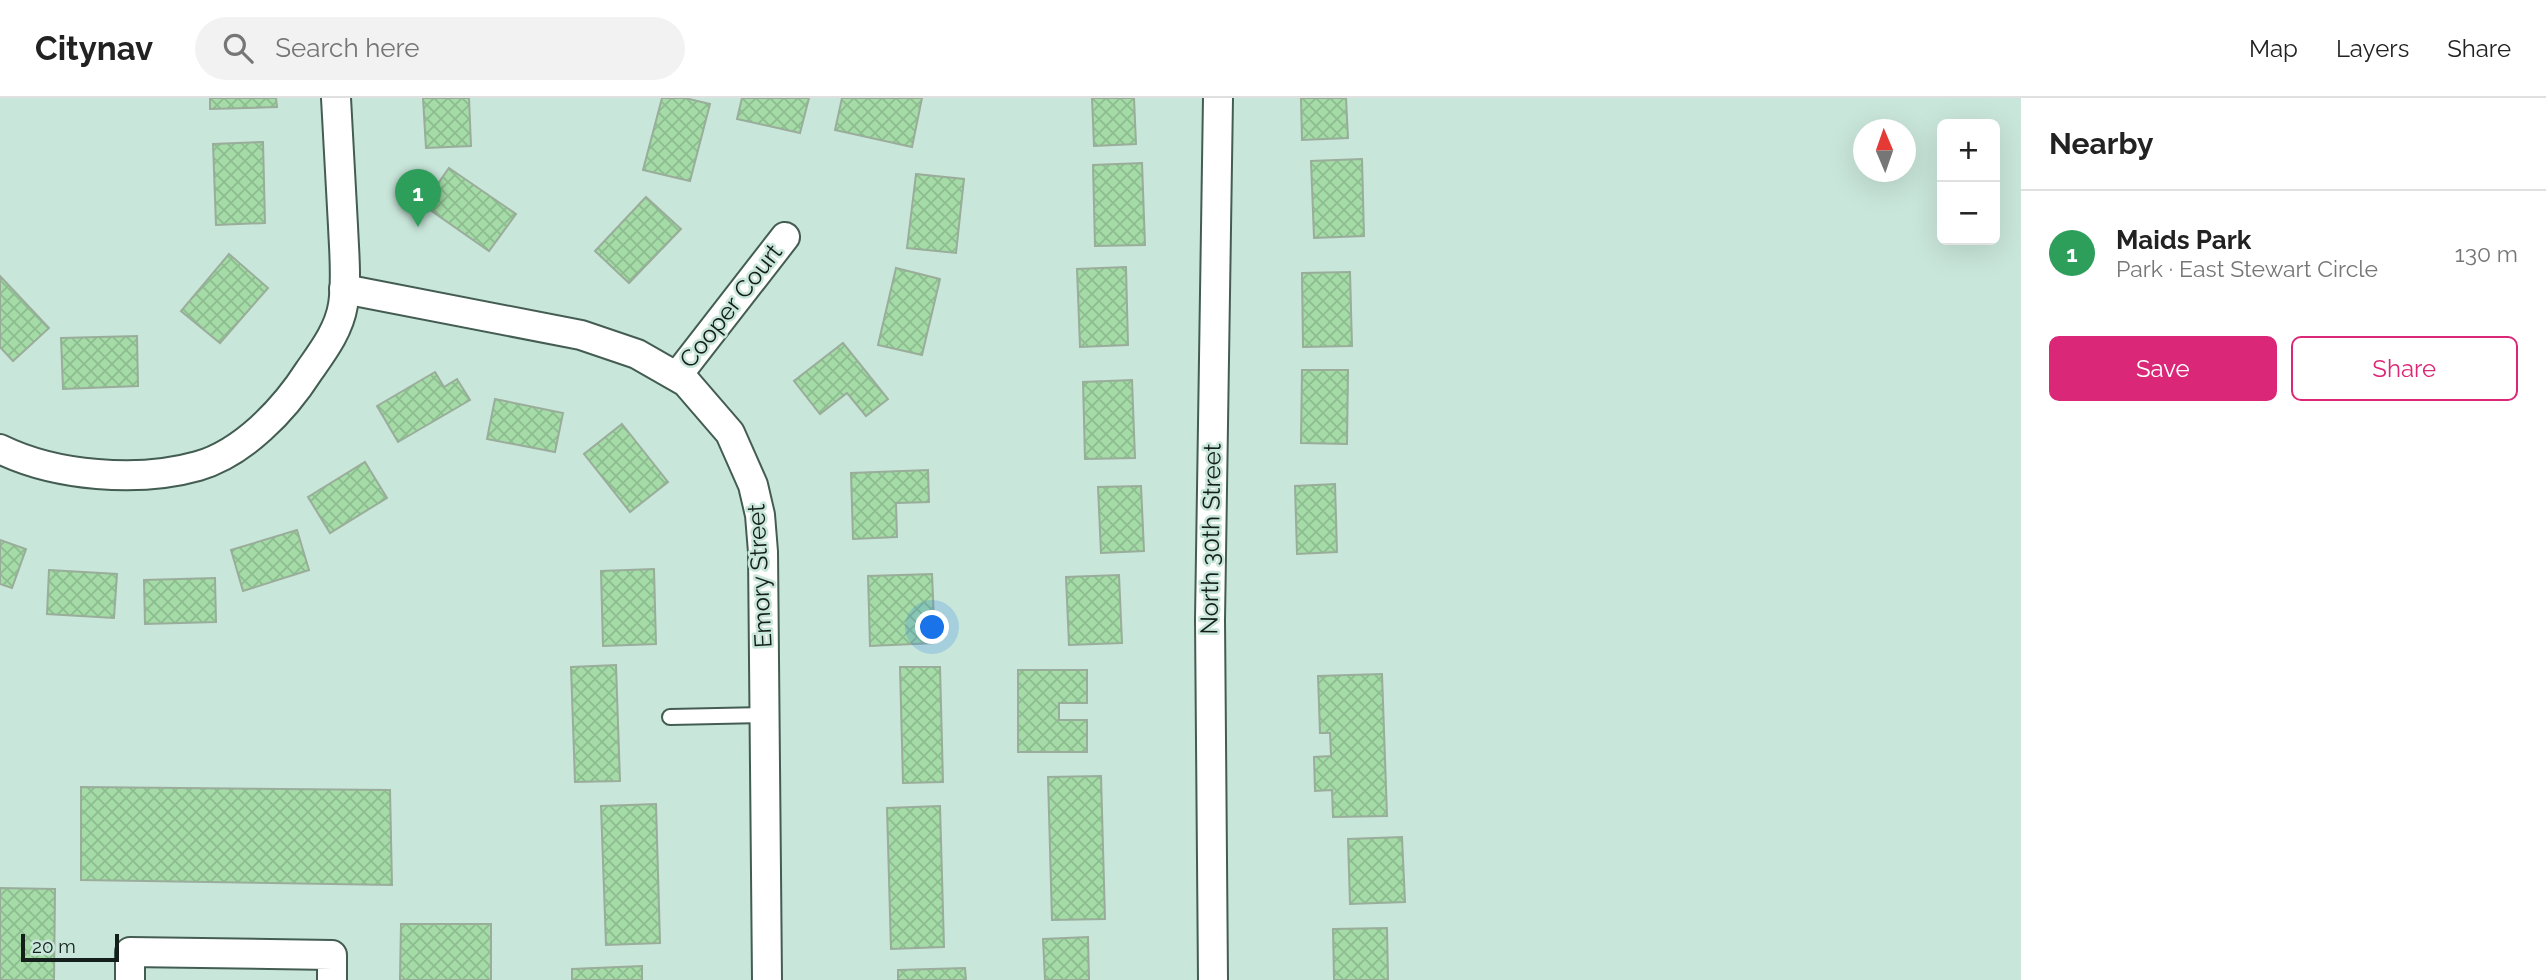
<!DOCTYPE html>
<html lang="en">
<head>
<meta charset="utf-8">
<style>
  :root { --surface:#fff; --page:#f2f2f2; --text:#222; --muted:#767676; --line:#e0e0e0; --accent:#db2777 }
  body { margin:0; font-family:Raleway,sans-serif; background:var(--page); color:var(--text) }
  .controls { position:absolute; right:21px; top:21px; display:grid; overflow:hidden; border-radius:10px; box-shadow:0 7px 28px #0002 }
  .controls button { width:63px; height:63px; display:grid; place-items:center; padding:0; border:0; border-bottom:2px solid var(--line); background:var(--surface); color:var(--text); font:35px sans-serif }
  .compass { position:absolute; left:1853px; top:21px; width:63px; height:63px; border-radius:50%; background:var(--surface); box-shadow:0 7px 28px #0002; rotate:358deg }
  .scale { position:absolute; left:21px; bottom:18px; width:98px; box-sizing:border-box; padding-left:7px; border:4px solid #141f1b; border-top:0; font-size:19px; line-height:24px; white-space:nowrap; color:#141f1b; -webkit-text-stroke:5px #c9e6da; paint-order:stroke }
  .you { position:absolute; left:933px; top:530px; width:24px; height:24px; margin:-18px; border:5px solid #fff; border-radius:50%; background:#1a73e8; box-shadow:0 0 0 10px #1a73e833 }
  .badge { display:grid; place-items:center; width:46px; height:46px; border-radius:50%; background:var(--accent); color:#fff; font-size:23px; font-weight:700 }
  .pin { position:absolute; translate:-50% -58px; filter:drop-shadow(0 2px 4px #0008) }
  .pin::after { content:''; position:absolute; top:37px; width:24px; height:21px; background:inherit; clip-path:polygon(0 0,100% 0,50% 100%) }
  .list { margin:0; padding:0; list-style:none }
  h2 { display:flex; justify-content:space-between; align-items:center; height:91px; margin:0; padding:0 28px; font-size:30px }
  h2 small { font-size:23px; font-weight:400; color:var(--muted) }
  .list li { display:grid; grid-template-columns:46px 1fr auto; gap:21px; align-items:center; box-sizing:border-box; height:126px; padding:0 28px; border-top:2px solid var(--line) }
  .list b { display:block; font-size:26px; white-space:nowrap }
  .list p { margin:0; font-size:23px; white-space:nowrap; color:var(--muted) }
  .list em { font-size:23px; font-style:normal; color:var(--muted) }
  .actions { display:flex; gap:14px; padding:21px 28px }
  .actions a { flex:1; padding:16px 0; border:2px solid var(--accent); border-radius:10px; text-align:center; font-size:24px; color:var(--accent) }
  .actions .main { background:var(--accent); color:#fff }
  .icon { flex:none; width:38px; height:38px; fill:none; stroke:currentColor; stroke-width:2; stroke-linecap:round; stroke-linejoin:round }
  .map { position:relative; flex:none; width:2021px; height:882px; overflow:hidden }
  header { display:flex; align-items:center; gap:42px; box-sizing:border-box; height:98px; padding:0 35px; background:var(--surface); border-bottom:2px solid var(--line) }
  header strong { font-size:33px }
  nav { display:flex; gap:38px; margin-inline-start:auto; font-size:24px }
  .search { width:490px; height:63px; background:var(--page); display:flex; align-items:center; gap:18px; box-sizing:border-box; padding:0 24px; border-radius:38px; color:var(--muted); font-size:26px }
  main { display:flex }
  aside { flex:1; background:var(--surface) }
  .map>svg:first-child { display:block }
  .building { fill:url(#building-cross-hatch); stroke:#99ad9a; stroke-width:2 }
  .lines { fill:none; stroke-linecap:round; stroke-linejoin:round }
  .service-casing { stroke:#445d53; stroke-width:18 }
  .minor-casing { stroke:#445d53; stroke-width:32 }
  .service { stroke:#fff; stroke-width:14 }
  .minor { stroke:#fff; stroke-width:28 }
  .labels { text-anchor:middle; stroke-width:5; stroke-linejoin:round; paint-order:stroke }
  .street-label { font-size:24px; fill:#141f1b; stroke:#c9e6da }
</style>
</head>
<body>
<header>
<strong>Citynav</strong>
<div class="search"><svg class="icon" aria-label="search" viewBox="0 0 24 24"><circle cx="10" cy="10" r="6"/><path d="M15 15l6 6"/></svg>Search here</div>
<nav><a>Map</a><a>Layers</a><a>Share</a></nav>
</header>
<main>
<div class="map">
<svg width="2021" height="882" viewBox="0 0 2021 882">
  <defs>
    <pattern id="building-cross-hatch" width="8" height="8" patternUnits="userSpaceOnUse" patternTransform="scale(1.75)"><rect width="8" height="8" fill="#a4dba7"/><path d="M0 0l8 8M0 8l8-8" fill="none" stroke="#8cbc8f"/></pattern>
  </defs>
  <rect width="100%" height="100%" fill="#c9e6da"/>
  <g class="building">
    <path d="M210 0H276L277 9 210 11Z"/>
    <path d="M423 0H469L471 48 426 50Z"/>
    <path d="M662 0H685L710 6 690 83 643 72Z"/>
    <path d="M742 0H809L800 35 737 21Z"/>
    <path d="M842 0H922L912 49 835 32Z"/>
    <path d="M1092 0H1134L1136 46 1094 48Z"/>
    <path d="M1301 0H1346L1348 40 1302 42Z"/>
    <path d="M263 44 265 125 216 127 213 46Z"/>
    <path d="M1362 61 1364 138 1314 140 1311 63Z"/>
    <path d="M1142 65 1145 147 1095 148 1093 67Z"/>
    <path d="M449 70 516 116 489 153 423 107Z"/>
    <path d="M916 76 964 81 956 155 907 150Z"/>
    <path d="M646 99 681 131 629 185 595 153Z"/>
    <path d="M229 156 268 190 220 245 181 213Z"/>
    <path d="M1126 169 1128 247 1080 249 1077 171Z"/>
    <path d="M896 170 940 181 922 257 878 247Z"/>
    <path d="M1350 174 1352 248 1303 249 1302 175Z"/>
    <path d="M0 178 49 230 13 263 0 249Z"/>
    <path d="M137 238 138 288 63 291 61 240Z"/>
    <path d="M843 245 888 301 866 318 847 295 820 316 794 283Z"/>
    <path d="M1302 272H1348L1347 346 1301 345Z"/>
    <path d="M435 274 444 289 457 281 470 302 398 344 377 308Z"/>
    <path d="M1132 282 1135 360 1085 361 1083 284Z"/>
    <path d="M495 301 563 315 555 354 487 341Z"/>
    <path d="M622 326 668 384 630 414 584 356Z"/>
    <path d="M365 364 387 400 330 435 308 399Z"/>
    <path d="M928 372 929 404 896 405 897 439 853 441 851 375Z"/>
    <path d="M1335 386 1337 454 1297 456 1295 388Z"/>
    <path d="M1141 388 1144 453 1101 455 1098 389Z"/>
    <path d="M297 432 309 472 243 493 231 452Z"/>
    <path d="M0 442 26 451 12 490 0 486Z"/>
    <path d="M654 471 656 546 603 548 601 473Z"/>
    <path d="M49 472 117 476 114 520 47 516Z"/>
    <path d="M932 476 935 545 870 548 868 478Z"/>
    <path d="M1119 477 1122 545 1069 547 1066 479Z"/>
    <path d="M215 480 216 524 145 526 144 482Z"/>
    <path d="M616 567 620 683 575 684 571 569Z"/>
    <path d="M900 569H940L943 684 903 685Z"/>
    <path d="M1018 572H1087V605H1059V622H1087V654H1018Z"/>
    <path d="M1382 576 1387 718 1333 719 1332 692 1315 693 1314 659 1331 658 1330 635H1320L1318 578Z"/>
    <path d="M1101 678 1105 821 1052 822 1048 679Z"/>
    <path d="M81 689 390 692 392 787 81 782Z"/>
    <path d="M656 706 660 845 606 847 601 708Z"/>
    <path d="M940 708 944 849 891 851 887 710Z"/>
    <path d="M1402 739 1405 804 1350 806 1348 741Z"/>
    <path d="M0 790 55 791 54 882H0Z"/>
    <path d="M401 826H491V882H400Z"/>
    <path d="M1387 830 1388 882H1334L1333 831Z"/>
    <path d="M1088 839 1089 882H1045L1043 841Z"/>
    <path d="M642 868V882H572V871Z"/>
    <path d="M965 870 966 882H898V872Z"/>
  </g>
  <g class="lines">
    <g class="service-casing">
      <path id="service" d="M670 619 765 617"/>
    </g>
    <g class="minor-casing">
      <g id="minor">
        <path d="M344 191 581 237 637 256 686 284 730 335 753 387 760 417 763 454 767 882"/>
        <path d="M677 278 785 139"/>
        <path d="M0 351C55 378 138 385 198 368 243 355 284 312 309 273 323 253 339 232 343 207 347 182 344 153 343 128 341 85 338 43 336 0"/>
        <path d="M130 882V854L332 857V882"/>
        <path d="M1213 882 1210 522 1218 0"/>
      </g>
    </g>
    <use href="#service" class="service"/>
    <use href="#minor" class="minor"/>
  </g>
  <g class="labels">
    <g class="street-label">
      <text transform="translate(731 208) rotate(-52)" y="8">Cooper Court</text>
      <text transform="translate(1211 441) rotate(-89)" y="8">North 30th Street</text>
      <text transform="translate(760 478) rotate(-93)" y="8">Emory Street</text>
    </g>
  </g>
</svg>
<div class="controls">
<button>+</button>
<button>−</button>
</div>
<svg class="compass" viewBox="-18 -18 36 36"><path d="M0-13l5 13h-10z" fill="#e53935"/><path d="M0 13l5-13h-10z" fill="#767676"/></svg>
<div class="scale">20 m</div>
<div class="you"></div>
<div class="pin badge" style="left:418px;top:129px;background:#2e9e5b">1</div>
</div>
<aside>
<h2>Nearby<small></small></h2>
<ul class="list">
<li><span class="badge" style="background:#2e9e5b">1</span><div><b>Maids Park</b><p>Park · East Stewart Circle</p></div><em>130 m</em></li>
</ul>
<div class="actions"><a class="main">Save</a><a>Share</a></div>
</aside>
</main>
</body>
</html>
